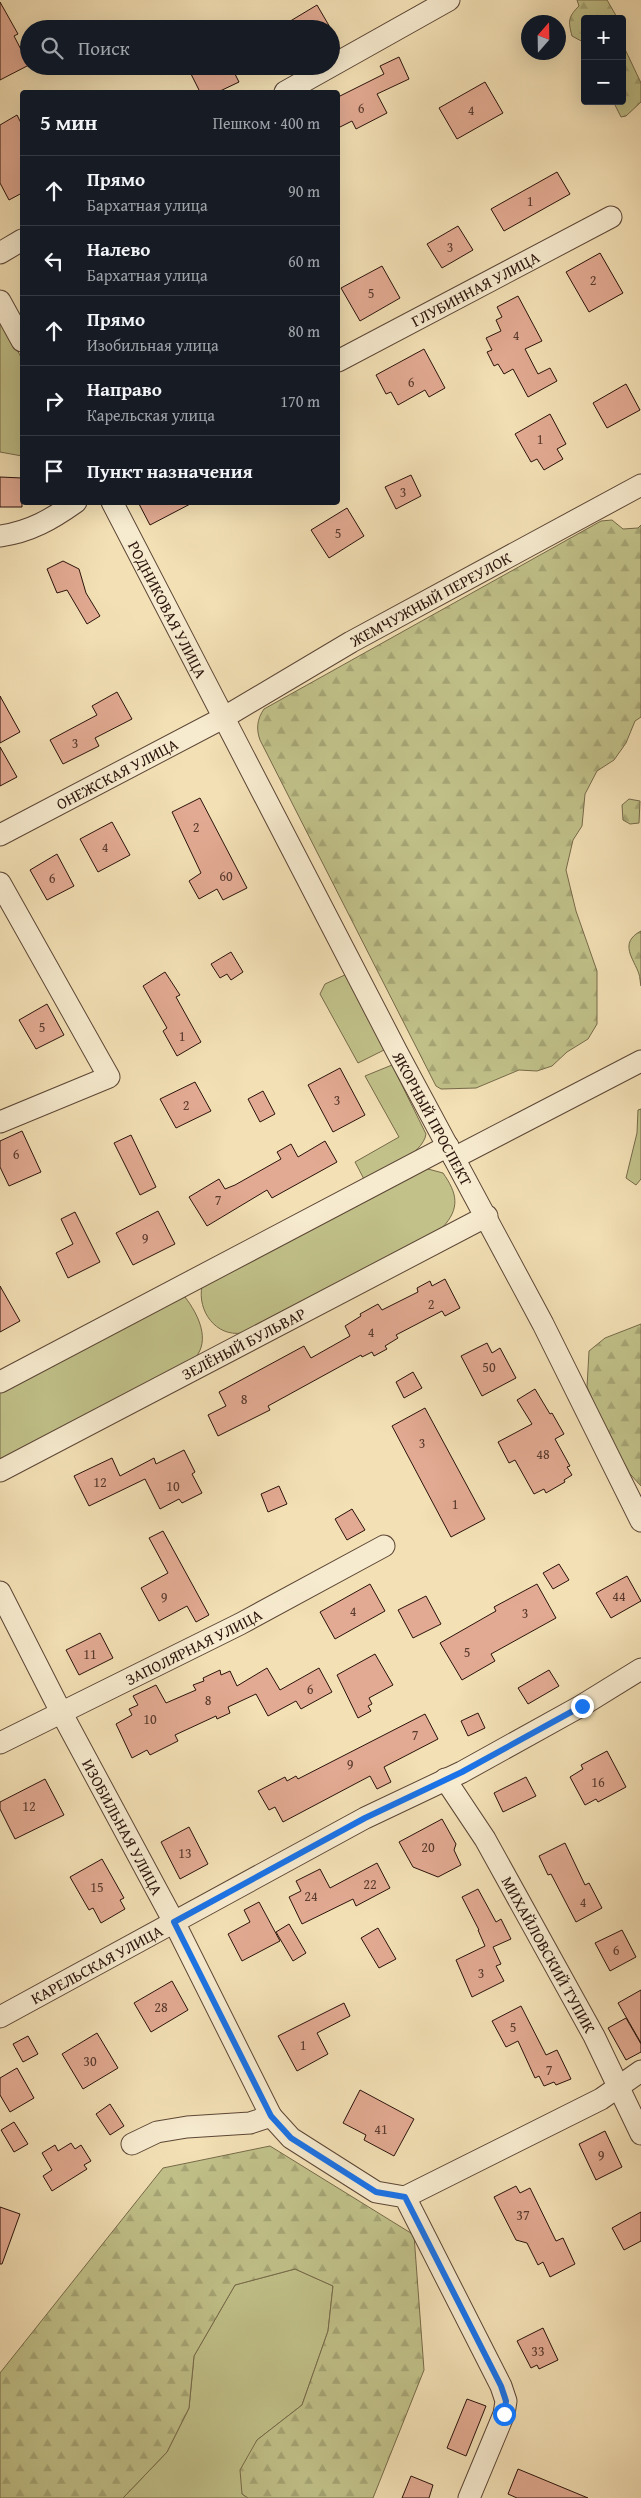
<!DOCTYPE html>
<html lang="ru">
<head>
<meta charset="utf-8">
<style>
  :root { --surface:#171b24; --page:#242831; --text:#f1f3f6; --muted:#9ea1a6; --line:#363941 }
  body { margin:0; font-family:"Gentium Book Plus",serif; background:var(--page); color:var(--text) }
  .controls { position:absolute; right:15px; top:15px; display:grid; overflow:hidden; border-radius:5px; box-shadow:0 5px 20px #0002 }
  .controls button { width:45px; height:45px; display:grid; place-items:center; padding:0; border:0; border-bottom:1px solid var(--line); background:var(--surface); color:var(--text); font:25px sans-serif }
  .compass { position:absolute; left:521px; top:15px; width:45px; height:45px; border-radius:50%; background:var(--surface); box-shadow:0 5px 20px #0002; rotate:20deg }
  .stop { position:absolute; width:15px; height:15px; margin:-11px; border:4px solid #1a73e8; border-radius:50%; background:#fff }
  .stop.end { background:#1a73e8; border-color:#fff; box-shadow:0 1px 5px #0008 }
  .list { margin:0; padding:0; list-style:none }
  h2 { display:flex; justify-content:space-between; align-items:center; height:65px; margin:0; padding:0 20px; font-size:21px }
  h2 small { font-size:16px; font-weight:400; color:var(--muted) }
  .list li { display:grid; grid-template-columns:32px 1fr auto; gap:15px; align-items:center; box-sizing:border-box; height:70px; padding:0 20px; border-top:1px solid var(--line) }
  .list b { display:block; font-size:19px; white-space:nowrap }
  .list p { margin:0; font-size:16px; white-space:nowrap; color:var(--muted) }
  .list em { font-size:16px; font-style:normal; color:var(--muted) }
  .icon { flex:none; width:28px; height:28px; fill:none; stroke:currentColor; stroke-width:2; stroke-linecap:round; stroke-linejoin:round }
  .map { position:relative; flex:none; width:641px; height:2498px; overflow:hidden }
  .search { position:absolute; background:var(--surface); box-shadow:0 5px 20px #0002; left:20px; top:20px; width:320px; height:55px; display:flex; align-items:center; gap:12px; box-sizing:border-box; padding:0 18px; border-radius:28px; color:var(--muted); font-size:19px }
  .panel { position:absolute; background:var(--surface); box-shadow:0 5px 20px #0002; left:20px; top:90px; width:320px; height:415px; border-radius:5px }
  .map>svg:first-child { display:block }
  .green { fill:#c1c189; stroke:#766a4a }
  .forest { fill:url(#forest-firs); stroke:#766a4a }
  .building { fill:#e2aa92; stroke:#2a130b }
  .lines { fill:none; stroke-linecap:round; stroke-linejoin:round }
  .street-casing { stroke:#5c4636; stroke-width:23 }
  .street { stroke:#f7ebcf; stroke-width:21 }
  .route { stroke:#1a73e8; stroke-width:6 }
  .labels { text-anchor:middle; stroke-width:4; stroke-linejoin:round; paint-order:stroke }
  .number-label { font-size:14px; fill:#58392d }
  .street-label { font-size:16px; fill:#2a130b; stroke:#f7ebcf }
</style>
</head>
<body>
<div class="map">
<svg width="641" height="2498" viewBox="0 0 641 2498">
  <defs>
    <pattern id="forest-firs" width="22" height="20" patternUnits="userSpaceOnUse" patternTransform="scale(1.25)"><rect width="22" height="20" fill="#c1c189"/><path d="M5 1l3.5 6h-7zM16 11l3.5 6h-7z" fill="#a6a575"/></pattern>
  </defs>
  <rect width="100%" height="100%" fill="#f3e0b5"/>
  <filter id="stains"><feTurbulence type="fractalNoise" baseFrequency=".004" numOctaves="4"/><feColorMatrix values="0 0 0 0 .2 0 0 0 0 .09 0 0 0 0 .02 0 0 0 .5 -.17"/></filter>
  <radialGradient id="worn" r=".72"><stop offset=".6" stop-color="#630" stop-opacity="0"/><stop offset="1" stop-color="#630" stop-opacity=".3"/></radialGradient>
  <g class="green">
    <path d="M0 318 22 359V456L0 452Z"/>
    <path d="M347 974 386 1049 358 1063 320 994 325 984Z"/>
    <path d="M392 1065 426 1134C423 1155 382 1171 365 1181L355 1162 399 1137 365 1076Z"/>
    <path d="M641 1109V1179L636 1185 626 1178 637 1133 638 1110Z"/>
    <path d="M428 1169 443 1173C457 1193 461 1208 442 1228L242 1333C216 1337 197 1311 202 1286L419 1171Z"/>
    <path d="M180 1297H185C198 1314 211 1340 195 1358L0 1461V1391Z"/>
    <path d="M295 2269 333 2286 328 2331 302 2405 257 2440 242 2494 248 2498H123L167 2452 189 2408 194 2356 235 2285Z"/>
  </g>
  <g class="forest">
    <path d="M577 0H607L618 19H585V43L572 36C568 21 568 17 579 6Z"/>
    <path d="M622 34 624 47 641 83V102L626 116 621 117 613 101H622Z"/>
    <path d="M612 520 623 529 638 528 641 525V717L635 721 626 743 614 760 597 771 585 794 582 826 573 840 566 870 576 911 597 971V1024L588 1039 567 1052 552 1066 537 1071 519 1070 476 1088 441 1089 436 1086 260 740C256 729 257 719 264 709L601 521Z"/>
    <path d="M629 799 640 801 639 823 630 824 623 820 622 805Z"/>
    <path d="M641 931V986C640 982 640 977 639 974 634 959 618 943 641 931Z"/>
    <path d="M641 1324V1486L619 1462 587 1387 589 1351 605 1338Z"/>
    <path d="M270 2146 414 2235 424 2370 373 2498H248L242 2494 240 2470 257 2440 302 2405 328 2331 333 2286 295 2269 235 2285 194 2356 189 2408 167 2452 123 2498H0V2373L163 2168Z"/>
  </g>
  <g class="building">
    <path d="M0 2 18 34 14 36 29 65 0 80Z"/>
    <path d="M317 5 331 29H277Z"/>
    <path d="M399 57 409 79 377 94 387 113 356 129 352 121 338 128V97L384 74 380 66Z"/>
    <path d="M187 66H231L239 82 218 92H200Z"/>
    <path d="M485 82 503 113 457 139 439 108Z"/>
    <path d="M17 115 22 125V193L9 200 0 183V125Z"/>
    <path d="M557 172 570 194 504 231 491 209Z"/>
    <path d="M458 226 473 250 442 268 427 244Z"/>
    <path d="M600 253 623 293 589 312 566 272Z"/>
    <path d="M382 266 400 298 360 321 341 288Z"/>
    <path d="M518 296 542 341 525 349 538 374 550 368 557 381 528 397 513 369 504 374 498 364 494 366 487 352 492 350 486 338 501 331 496 320 502 317 497 307Z"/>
    <path d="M424 349 445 388 429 397 425 390 398 405 391 392 386 394 376 375Z"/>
    <path d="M626 384 640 410 607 428 593 403Z"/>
    <path d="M550 414 566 444 557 449 563 459 544 470 537 459 531 462 515 434Z"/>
    <path d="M411 475 421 496 396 509 385 487Z"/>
    <path d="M0 477 22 478V507H0Z"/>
    <path d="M138 502H194L150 525Z"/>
    <path d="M347 508 364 536 329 558 311 530Z"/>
    <path d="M63 561 79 569 86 593 100 616 87 624 67 590 57 593 47 569Z"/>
    <path d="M117 692 132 719 95 738 99 746 63 764 50 740 97 715 92 706Z"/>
    <path d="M0 696 20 732 0 743Z"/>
    <path d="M0 747 17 777 0 786Z"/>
    <path d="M200 798 247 888 223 900 217 889 199 899 189 881 201 873 172 812Z"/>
    <path d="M112 822 130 855 98 872 80 839Z"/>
    <path d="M57 854 74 886 47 900 30 870Z"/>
    <path d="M231 952 243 972 231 980 227 974 220 978 211 964Z"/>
    <path d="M165 972 180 995 176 997 201 1042 177 1056 163 1031 167 1028 143 986Z"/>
    <path d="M47 1004 64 1035 36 1049 19 1020Z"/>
    <path d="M340 1068 365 1115 333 1132 308 1085Z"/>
    <path d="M195 1082 211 1111 176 1128 160 1099Z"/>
    <path d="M263 1091 275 1114 260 1122 248 1099Z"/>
    <path d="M22 1131 41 1172 9 1186 0 1167V1141Z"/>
    <path d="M131 1135 156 1187 140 1195 114 1143Z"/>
    <path d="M325 1141 337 1162 272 1198 267 1190 207 1226 189 1197 219 1179 225 1189 235 1185 281 1159 277 1152 291 1144 298 1157Z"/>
    <path d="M158 1211 175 1244 133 1265 116 1233Z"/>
    <path d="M75 1212 100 1262 68 1278 56 1253 73 1244 61 1219Z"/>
    <path d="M445 1279 460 1308 445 1316 442 1311 396 1335 398 1338 385 1346 387 1349 374 1356 372 1352 362 1357 361 1355 268 1406 270 1410 218 1436 208 1415 226 1406 219 1392 304 1346 311 1358 350 1336 345 1326 361 1316 360 1314 378 1304 382 1310 418 1292 417 1288 430 1281 432 1286Z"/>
    <path d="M0 1286 20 1321 0 1332Z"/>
    <path d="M487 1343 492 1353 500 1348 516 1378 482 1396 461 1356Z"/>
    <path d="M413 1372 422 1388 404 1398 396 1382Z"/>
    <path d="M535 1389 550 1414 552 1413 564 1434 555 1439 570 1466 567 1467 572 1475 564 1480 565 1482 546 1493 544 1489 534 1494 515 1460 509 1463 498 1442 532 1424 517 1400Z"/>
    <path d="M425 1408 485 1519 451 1537 392 1426Z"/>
    <path d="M184 1450 195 1472 192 1474 202 1493 182 1503 179 1499 160 1509 145 1479 89 1506 74 1476 112 1458 120 1476 154 1458 156 1464Z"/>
    <path d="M279 1486 287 1504 268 1512 261 1494Z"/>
    <path d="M352 1509 365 1530 347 1540 335 1519Z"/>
    <path d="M163 1531 209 1615 196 1622 187 1606 159 1621 141 1588 168 1573 149 1538Z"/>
    <path d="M559 1564 569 1580 553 1589 543 1573Z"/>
    <path d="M627 1576 641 1601 611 1618 596 1593Z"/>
    <path d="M370 1584 385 1611 335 1639 320 1612Z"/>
    <path d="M537 1584 556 1618 491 1654 495 1661 462 1680 440 1643 496 1611 494 1607Z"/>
    <path d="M426 1596 441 1624 413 1638 398 1610Z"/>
    <path d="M100 1633 113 1658 79 1675 66 1650Z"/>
    <path d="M375 1654 393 1685 369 1698 372 1704 368 1706 371 1711 358 1718 337 1675Z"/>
    <path d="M267 1668 280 1690 319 1668 332 1692 301 1709 296 1701 268 1716 256 1694 228 1707 230 1713 217 1719 216 1716 175 1735 178 1741 150 1755 147 1750 132 1758 116 1724 132 1715 129 1709 138 1705 133 1696 156 1685 166 1703 196 1690 193 1685 204 1681 203 1678 220 1670 221 1675 230 1671 237 1686Z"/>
    <path d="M549 1670 559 1686 528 1704 518 1688Z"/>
    <path d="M478 1713 485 1728 468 1736 461 1721Z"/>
    <path d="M425 1714 438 1739 384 1767 391 1782 377 1789 370 1776 283 1822 275 1807 269 1810 258 1791 285 1777 287 1781 296 1776 298 1779Z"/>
    <path d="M607 1751 626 1787 598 1802 596 1799 585 1805 570 1777 583 1769 581 1765Z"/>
    <path d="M526 1777 536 1796 503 1812 494 1793Z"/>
    <path d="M45 1779 64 1815 15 1839 0 1809V1802Z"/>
    <path d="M442 1819 456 1844 454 1850 461 1865 438 1877 413 1867 399 1842Z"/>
    <path d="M189 1827 208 1864 180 1879 161 1842Z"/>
    <path d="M565 1843 585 1885 589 1883 602 1908 576 1922 551 1874 548 1875 539 1856Z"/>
    <path d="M102 1859 124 1898 120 1900 125 1909 101 1923 93 1908 89 1910 70 1877Z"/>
    <path d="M377 1863 390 1888 356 1906 353 1899 302 1924 289 1897 301 1891 296 1881 320 1869 330 1888Z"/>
    <path d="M478 1889 496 1922 501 1919 511 1939 493 1947 501 1964 496 1966 504 1981 472 1997 456 1960 485 1946 478 1930H479L462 1897Z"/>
    <path d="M259 1902 280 1941 242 1961 228 1934 250 1922 244 1910Z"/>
    <path d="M289 1924 306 1953 293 1961 276 1932Z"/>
    <path d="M378 1928 396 1959 379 1968 361 1938Z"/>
    <path d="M622 1930 636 1957 610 1971 595 1943Z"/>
    <path d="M172 1981 188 2010 151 2032 134 2003Z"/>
    <path d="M641 1990V2043L618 2003Z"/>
    <path d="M344 2003 350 2016 317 2033 328 2054 297 2071 278 2036Z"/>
    <path d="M521 2006 546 2055 557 2050 571 2079 556 2085 554 2082 544 2086 539 2076 535 2078 518 2041 506 2047 492 2021Z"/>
    <path d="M626 2018 641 2044V2052L626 2060 608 2028Z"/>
    <path d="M97 2033 118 2068 83 2089 62 2054Z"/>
    <path d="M28 2036 38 2054 23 2062 13 2044Z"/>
    <path d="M17 2068 34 2098 10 2112 0 2095V2078Z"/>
    <path d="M360 2090 414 2119 394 2156 364 2140 366 2135 343 2123Z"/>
    <path d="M110 2104 124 2126 110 2135 96 2114Z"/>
    <path d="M14 2122 28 2144 14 2152 1 2130Z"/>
    <path d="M605 2131 622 2167 596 2180 579 2144Z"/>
    <path d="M71 2143 75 2149 81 2145 91 2161 84 2165 87 2169 52 2191 43 2176 52 2170 42 2153 55 2145 58 2151Z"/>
    <path d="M516 2186 520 2193 530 2188 556 2241 563 2238 575 2264 550 2277 543 2262 538 2265 527 2243 516 2240 494 2197Z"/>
    <path d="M0 2207 20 2214 2 2264H0Z"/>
    <path d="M641 2212V2241L624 2250 612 2228Z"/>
    <path d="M543 2328 558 2360 539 2369 537 2365 531 2368 517 2341Z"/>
    <path d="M467 2399 486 2406 466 2456 447 2448Z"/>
    <path d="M518 2469 588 2498H517L508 2494Z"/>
    <path d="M411 2476 433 2485 429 2498H402Z"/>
  </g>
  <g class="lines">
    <g class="street-casing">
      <g id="street">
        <path d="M285 92 449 0"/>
        <path d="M0 253 22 240"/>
        <path d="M0 301 22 341"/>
        <path id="s1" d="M338 361 611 217"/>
        <path id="s2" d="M112 502 397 1052 543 1324 641 1521"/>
        <path d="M0 536C30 532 52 519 76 502"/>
        <path id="s3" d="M0 835 223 718 351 642 641 485"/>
        <path d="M0 883 109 1077 0 1122"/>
        <path d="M454 1158 641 1061"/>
        <path d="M0 1382 448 1146"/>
        <path id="s4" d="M0 1471 487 1216"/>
        <path id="s5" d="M0 1592 61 1712 174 1922 271 2116"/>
        <path id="s6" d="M0 1743 240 1624 384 1546"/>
        <path id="s7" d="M445 1779 485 1839 594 2036 641 2134"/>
        <path id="s8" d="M0 2017 365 1818 462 1772 581 1706 641 1669"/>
        <path d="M132 2144 157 2132 187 2127 250 2123 271 2116 291 2138 376 2192 405 2197 501 2386 506 2401 504 2414 469 2498"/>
        <path d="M405 2197 601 2099 641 2071"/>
      </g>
    </g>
    <use href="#street" class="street"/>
  </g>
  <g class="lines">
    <path class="route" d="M504 2414 506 2401 501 2386 405 2197 376 2192 291 2138 271 2116 174 1922 365 1818 462 1772 582 1706"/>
  </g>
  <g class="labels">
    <g class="number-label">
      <text x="361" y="113">6</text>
      <text x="471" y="115">4</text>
      <text x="530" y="206">1</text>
      <text x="450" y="252">3</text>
      <text x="593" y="285">2</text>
      <text x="371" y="298">5</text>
      <text x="516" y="340">4</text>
      <text x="411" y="387">6</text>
      <text x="540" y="444">1</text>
      <text x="403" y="497">3</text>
      <text x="338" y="538">5</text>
      <text x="75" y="748">3</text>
      <text x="196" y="832">2</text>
      <text x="105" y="852">4</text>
      <text x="226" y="881">60</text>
      <text x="52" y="883">6</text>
      <text x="42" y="1032">5</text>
      <text x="182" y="1041">1</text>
      <text x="337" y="1105">3</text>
      <text x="186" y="1110">2</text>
      <text x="16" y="1159">6</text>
      <text x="218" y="1205">7</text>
      <text x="145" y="1243">9</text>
      <text x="431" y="1309">2</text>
      <text x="371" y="1337">4</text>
      <text x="489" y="1372">50</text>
      <text x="244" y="1404">8</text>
      <text x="422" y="1448">3</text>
      <text x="543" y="1459">48</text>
      <text x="100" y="1487">12</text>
      <text x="173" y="1491">10</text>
      <text x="455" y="1509">1</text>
      <text x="619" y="1601">44</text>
      <text x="164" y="1602">9</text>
      <text x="353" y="1616">4</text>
      <text x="525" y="1618">3</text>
      <text x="467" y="1657">5</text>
      <text x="90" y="1659">11</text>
      <text x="310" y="1694">6</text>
      <text x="208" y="1705">8</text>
      <text x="150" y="1724">10</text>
      <text x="415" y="1740">7</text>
      <text x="350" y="1769">9</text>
      <text x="598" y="1787">16</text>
      <text x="29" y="1811">12</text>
      <text x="428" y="1852">20</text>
      <text x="185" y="1858">13</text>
      <text x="370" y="1889">22</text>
      <text x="97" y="1892">15</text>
      <text x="311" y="1901">24</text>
      <text x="583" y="1907">4</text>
      <text x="616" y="1955">6</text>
      <text x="481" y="1978">3</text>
      <text x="161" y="2012">28</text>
      <text x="513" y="2032">5</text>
      <text x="303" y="2050">1</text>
      <text x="90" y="2066">30</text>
      <text x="549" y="2075">7</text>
      <text x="381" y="2134">41</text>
      <text x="601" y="2160">9</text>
      <text x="523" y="2220">37</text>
      <text x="538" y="2356">33</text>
    </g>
    <g class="street-label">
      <text dy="6" stroke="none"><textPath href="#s1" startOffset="155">ГЛУБИННАЯ УЛИЦА</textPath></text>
      <text dy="6" stroke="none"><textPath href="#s3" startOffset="491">ЖЕМЧУЖНЫЙ ПЕРЕУЛОК</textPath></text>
      <text dy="6" stroke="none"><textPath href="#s2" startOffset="121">РОДНИКОВАЯ УЛИЦА</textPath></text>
      <text dy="6" stroke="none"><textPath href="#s3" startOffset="132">ОНЕЖСКАЯ УЛИЦА</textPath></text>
      <text dy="6" stroke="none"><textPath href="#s2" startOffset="695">ЯКОРНЫЙ ПРОСПЕКТ</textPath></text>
      <text dy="6" stroke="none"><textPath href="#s4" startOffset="275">ЗЕЛЁНЫЙ БУЛЬВАР</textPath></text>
      <text dy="6" stroke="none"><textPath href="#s6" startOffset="216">ЗАПОЛЯРНАЯ УЛИЦА</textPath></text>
      <text dy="6" stroke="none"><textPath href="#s5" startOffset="265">ИЗОБИЛЬНАЯ УЛИЦА</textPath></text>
      <text dy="6" stroke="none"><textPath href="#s7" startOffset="204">МИХАЙЛОВСКИЙ ТУПИК</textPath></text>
      <text dy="6" stroke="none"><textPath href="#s8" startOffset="110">КАРЕЛЬСКАЯ УЛИЦА</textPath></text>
    </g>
  </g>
  <rect width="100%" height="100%" filter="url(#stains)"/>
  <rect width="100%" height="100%" fill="url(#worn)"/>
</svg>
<div class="controls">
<button>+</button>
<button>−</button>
</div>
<svg class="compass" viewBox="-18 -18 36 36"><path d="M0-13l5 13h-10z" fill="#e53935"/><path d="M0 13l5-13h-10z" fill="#9ea1a6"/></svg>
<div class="stop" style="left:504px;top:2414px"></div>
<div class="stop end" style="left:582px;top:1706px"></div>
<div class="search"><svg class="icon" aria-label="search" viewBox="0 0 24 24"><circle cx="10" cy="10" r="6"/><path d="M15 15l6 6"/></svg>Поиск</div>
<section class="panel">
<h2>5 мин<small>Пешком · 400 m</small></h2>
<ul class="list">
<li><svg class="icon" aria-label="ahead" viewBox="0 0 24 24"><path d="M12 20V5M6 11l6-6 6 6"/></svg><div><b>Прямо</b><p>Бархатная улица</p></div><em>90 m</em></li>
<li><svg class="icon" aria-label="left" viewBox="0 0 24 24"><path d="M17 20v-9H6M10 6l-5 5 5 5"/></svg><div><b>Налево</b><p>Бархатная улица</p></div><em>60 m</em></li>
<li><svg class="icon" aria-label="ahead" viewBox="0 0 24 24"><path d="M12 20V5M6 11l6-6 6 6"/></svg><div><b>Прямо</b><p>Изобильная улица</p></div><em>80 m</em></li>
<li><svg class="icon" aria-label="right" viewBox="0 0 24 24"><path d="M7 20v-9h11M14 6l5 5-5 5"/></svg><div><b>Направо</b><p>Карельская улица</p></div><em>170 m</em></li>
<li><svg class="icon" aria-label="arrive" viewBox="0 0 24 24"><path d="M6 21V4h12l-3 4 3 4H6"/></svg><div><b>Пункт назначения</b></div></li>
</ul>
</section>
</div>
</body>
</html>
